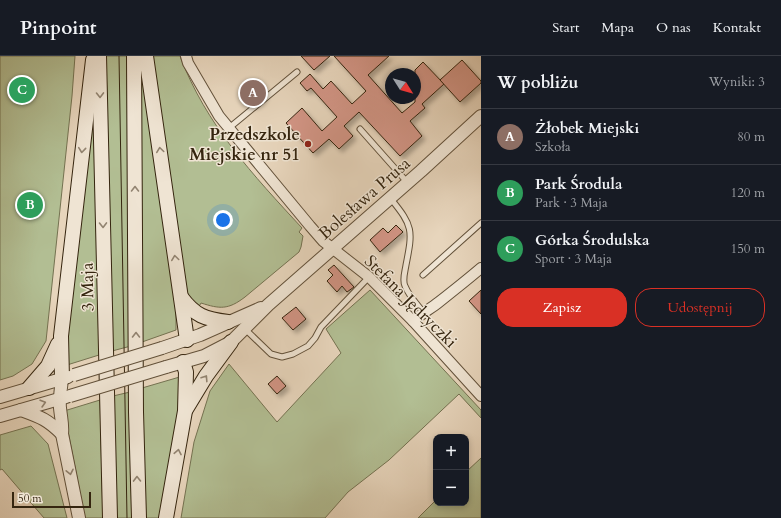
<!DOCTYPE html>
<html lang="pl">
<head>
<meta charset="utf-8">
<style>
  :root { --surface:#171b24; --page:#242831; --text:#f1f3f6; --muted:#9ea1a6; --line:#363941; --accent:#d93025 }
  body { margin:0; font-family:Cardo,serif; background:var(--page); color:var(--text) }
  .controls { position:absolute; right:12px; bottom:12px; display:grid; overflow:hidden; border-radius:8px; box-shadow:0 2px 6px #0003 }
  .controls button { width:36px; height:36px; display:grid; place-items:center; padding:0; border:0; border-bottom:1px solid var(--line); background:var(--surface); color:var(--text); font:20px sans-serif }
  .compass { position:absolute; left:385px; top:12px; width:36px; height:36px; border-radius:50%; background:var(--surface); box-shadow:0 2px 6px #0003; rotate:127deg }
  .scale { position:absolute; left:12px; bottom:10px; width:79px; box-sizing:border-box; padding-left:4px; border:2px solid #35250f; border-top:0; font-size:11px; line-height:14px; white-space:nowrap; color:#35250f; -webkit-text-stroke:3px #efe4d3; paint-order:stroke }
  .you { position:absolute; left:223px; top:164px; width:14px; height:14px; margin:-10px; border:3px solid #fff; border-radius:50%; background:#1a73e8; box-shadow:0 0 0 6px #1a73e833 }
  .badge { display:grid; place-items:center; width:26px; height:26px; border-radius:50%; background:var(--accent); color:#fff; font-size:13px; font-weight:700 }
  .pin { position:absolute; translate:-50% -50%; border:2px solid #fff; box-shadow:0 1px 4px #0006 }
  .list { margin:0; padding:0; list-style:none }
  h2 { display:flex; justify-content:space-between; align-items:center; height:52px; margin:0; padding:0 16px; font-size:17px }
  h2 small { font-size:13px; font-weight:400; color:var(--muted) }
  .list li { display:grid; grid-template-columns:26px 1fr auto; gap:12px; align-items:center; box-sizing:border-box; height:56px; padding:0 16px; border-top:1px solid var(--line) }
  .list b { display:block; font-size:15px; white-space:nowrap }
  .list p { margin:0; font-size:13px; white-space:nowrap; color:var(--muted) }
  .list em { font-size:13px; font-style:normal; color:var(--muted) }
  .actions { display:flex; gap:8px; padding:12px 16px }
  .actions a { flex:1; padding:9px 0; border:1px solid var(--accent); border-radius:16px; text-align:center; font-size:14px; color:var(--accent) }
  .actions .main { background:var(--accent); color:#fff }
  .map { position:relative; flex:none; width:481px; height:462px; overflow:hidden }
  header { display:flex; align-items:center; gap:24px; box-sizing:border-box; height:56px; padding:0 20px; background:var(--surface); border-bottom:1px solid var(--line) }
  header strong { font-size:19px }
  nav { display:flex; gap:22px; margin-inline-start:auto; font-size:14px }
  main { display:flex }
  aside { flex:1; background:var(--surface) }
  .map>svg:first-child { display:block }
  .green { fill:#b2be93; stroke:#747251 }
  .building { fill:#d19484; stroke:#35250f; filter:url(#shadow) }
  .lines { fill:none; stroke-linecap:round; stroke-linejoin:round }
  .service-casing { stroke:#62513a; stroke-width:7 }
  .minor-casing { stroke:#62513a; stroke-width:12 }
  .tertiary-casing { stroke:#62513a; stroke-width:14 }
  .secondary-casing { stroke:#35250f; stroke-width:16 }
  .service { stroke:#efe4d3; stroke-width:5 }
  .minor { stroke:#efe4d3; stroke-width:10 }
  .tertiary { stroke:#efe4d3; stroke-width:12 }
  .secondary { stroke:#efe4d3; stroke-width:14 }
  .tram { stroke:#35250f; stroke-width:1 }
  .tertiary-bridge-casing { stroke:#62513a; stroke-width:14; stroke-linecap:butt }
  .tertiary-bridge { stroke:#efe4d3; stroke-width:12 }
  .oneway { stroke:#928471 }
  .poi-dot { fill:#8f2418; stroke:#efe4d3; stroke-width:1.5 }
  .labels { text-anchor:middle; stroke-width:3; stroke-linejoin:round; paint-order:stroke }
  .poi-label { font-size:17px; font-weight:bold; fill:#35250f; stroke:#efe4d3; text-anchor:end }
  .street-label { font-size:17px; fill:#35250f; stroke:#efe4d3 }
</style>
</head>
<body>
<header>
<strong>Pinpoint</strong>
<nav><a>Start</a><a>Mapa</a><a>O nas</a><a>Kontakt</a></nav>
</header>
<main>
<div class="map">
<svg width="481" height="462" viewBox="0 0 481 462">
  <defs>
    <filter id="shadow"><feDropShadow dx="3.5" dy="3.5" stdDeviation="2" flood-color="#0004"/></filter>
  </defs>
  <rect width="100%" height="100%" fill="#e7d5bc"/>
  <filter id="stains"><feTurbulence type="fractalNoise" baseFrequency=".005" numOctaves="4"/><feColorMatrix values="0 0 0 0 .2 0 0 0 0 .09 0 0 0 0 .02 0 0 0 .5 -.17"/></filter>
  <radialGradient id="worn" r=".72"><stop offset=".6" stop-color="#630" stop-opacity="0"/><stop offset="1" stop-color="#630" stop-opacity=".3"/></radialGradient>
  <g class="green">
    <path d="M0 0H75L72 40 46 285 32 308 13 320 0 324Z"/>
    <path d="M106 0H128L131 290 112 295Z"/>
    <path d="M152 0H180C206 69 253 119 302 172L299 176 303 180 301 191 299 196 245 241C228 254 220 253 201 247L197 254 188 241 169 121Z"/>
    <path d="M140 5 176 254V274L142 286Z"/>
    <path d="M94 44 99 299 67 309 64 301Z"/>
    <path d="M370 234 481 354V362L459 338 389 404 348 436 325 462H181L194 386 210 335 229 308 277 366 341 297 326 273Z"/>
    <path d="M183 320V328L160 462H145L142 332Z"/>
    <path d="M130 336 134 462H116L113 340Z"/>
    <path d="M100 344 103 462H85L64 355Z"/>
    <path d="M31 370 48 388 67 462H44L2 413 0 414V379Z"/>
    <path d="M481 402V462H418L436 444V447H466V416Z"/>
  </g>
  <g class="building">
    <path d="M301 0H330L314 14Z"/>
    <path d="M334 0H389L368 19 402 57 415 46V14L423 6 444 28 422 48 425 52 410 65 422 80 400 100 359 56 344 70 353 80 339 93 329 83 313 97 286 67 302 52 322 75 337 61 311 32 307 35 300 27 310 18 323 33 331 25 352 48 366 35Z"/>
    <path d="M462 4 481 25V27L460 46 440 24Z"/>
    <path d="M396 169 403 176 380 196 370 184 383 172 388 177Z"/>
    <path d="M334 209 354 231 347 236 342 230 337 236 327 225 333 219 328 214Z"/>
    <path d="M481 234V258L469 245Z"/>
    <path d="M296 251 306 263 293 274 282 262Z"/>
    <path d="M277 320 286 330 277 338 268 328Z"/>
  </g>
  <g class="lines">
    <g class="service-casing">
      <g id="service">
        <path d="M229 72 297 16"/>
        <path d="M360 73 407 126"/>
        <path d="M391 143C413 170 413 174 406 209 405 216 402 224 405 230 409 240 417 248 423 256"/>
        <path d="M423 219 481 167"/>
        <path d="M245 273 271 298 282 301 293 298 308 290 315 282 321 271 369 221"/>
      </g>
    </g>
    <g class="minor-casing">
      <g id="minor">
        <path d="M186 0 188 7 219 60 310 170 323 185 369 221 413 265 481 340"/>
        <path d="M413 265C421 258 430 253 439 246 453 235 467 224 481 212"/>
      </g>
    </g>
    <g class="tertiary-casing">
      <g id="tertiary">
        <path d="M162 292 200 279 261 252"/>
        <path d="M166 311 204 300 231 286 268 249 421 115 481 60"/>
        <path d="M62 323C61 333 59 343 60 352 61 362 63 369 62 378L79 462"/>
        <path d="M0 341 68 321"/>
        <path d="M21 354C40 361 47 363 62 378"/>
        <path d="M0 360 66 341"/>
      </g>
    </g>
    <g class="secondary-casing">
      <g id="secondary">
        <path d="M99 0 110 462"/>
        <path d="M134 0 136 356 139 462"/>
        <path d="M146 0 187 284"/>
        <path d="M181 241C195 260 205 263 228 266"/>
        <path d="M62 323 61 280 93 4"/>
        <path d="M29 332 48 310 58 288"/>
        <path d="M186 353 206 320 231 286"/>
        <path d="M166 462 185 355 186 316 183 306"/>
      </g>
    </g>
    <use href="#service" class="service"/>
    <use href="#minor" class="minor"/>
    <use href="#tertiary" class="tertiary"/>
    <use href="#secondary" class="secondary"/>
    <path class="tram" d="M119 0 127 462"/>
    <g class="tertiary-bridge-casing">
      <g id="tertiary-bridge">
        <path d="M74 319 162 292"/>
        <path d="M70 340 166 311"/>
      </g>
    </g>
    <use href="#tertiary-bridge" class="tertiary-bridge"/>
  </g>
  <defs><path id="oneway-chevron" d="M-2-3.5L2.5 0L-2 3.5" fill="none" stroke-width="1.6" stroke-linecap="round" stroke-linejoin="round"/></defs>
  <g class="oneway">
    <use href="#oneway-chevron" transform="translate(100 39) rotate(89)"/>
    <use href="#oneway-chevron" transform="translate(82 94) rotate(96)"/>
    <use href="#oneway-chevron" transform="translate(160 94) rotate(-98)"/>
    <use href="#oneway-chevron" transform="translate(135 133) rotate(-90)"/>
    <use href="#oneway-chevron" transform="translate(103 169) rotate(89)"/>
    <use href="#oneway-chevron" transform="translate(175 202) rotate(-98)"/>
    <use href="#oneway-chevron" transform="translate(136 279) rotate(-90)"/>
    <use href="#oneway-chevron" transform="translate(205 322) rotate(-57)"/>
    <use href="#oneway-chevron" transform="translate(43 347) rotate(-16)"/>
    <use href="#oneway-chevron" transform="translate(178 396) rotate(-79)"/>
    <use href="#oneway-chevron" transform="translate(70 416) rotate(78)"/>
    <use href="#oneway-chevron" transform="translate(137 423) rotate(-91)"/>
  </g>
  <circle class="poi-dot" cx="308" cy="88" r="4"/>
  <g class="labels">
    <g class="poi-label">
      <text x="300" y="84">Przedszkole<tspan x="300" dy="20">Miejskie nr 51</tspan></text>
    </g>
    <g class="street-label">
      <text transform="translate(364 142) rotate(-41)" y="6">Bolesława Prusa</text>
      <text transform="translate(87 231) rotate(-91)" y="6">3 Maja</text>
      <text transform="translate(411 245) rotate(45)" y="6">Stefana Jędryczki</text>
    </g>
  </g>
  <rect width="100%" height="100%" filter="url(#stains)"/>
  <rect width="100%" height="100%" fill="url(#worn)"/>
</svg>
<div class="controls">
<button>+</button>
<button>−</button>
</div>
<svg class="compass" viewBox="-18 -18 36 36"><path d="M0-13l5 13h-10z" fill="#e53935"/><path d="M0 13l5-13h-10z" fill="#9ea1a6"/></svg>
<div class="scale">50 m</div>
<div class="you"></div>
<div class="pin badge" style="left:253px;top:37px;background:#8d6e63">A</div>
<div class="pin badge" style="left:30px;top:149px;background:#2e9e5b">B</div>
<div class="pin badge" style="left:22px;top:34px;background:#2e9e5b">C</div>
</div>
<aside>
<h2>W pobliżu<small>Wyniki: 3</small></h2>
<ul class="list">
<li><span class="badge" style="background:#8d6e63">A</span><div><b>Żłobek Miejski</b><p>Szkoła</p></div><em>80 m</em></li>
<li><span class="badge" style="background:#2e9e5b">B</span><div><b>Park Środula</b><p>Park · 3 Maja</p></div><em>120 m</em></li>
<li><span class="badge" style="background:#2e9e5b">C</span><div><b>Górka Środulska</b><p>Sport · 3 Maja</p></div><em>150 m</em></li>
</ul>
<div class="actions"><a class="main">Zapisz</a><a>Udostępnij</a></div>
</aside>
</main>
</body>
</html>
